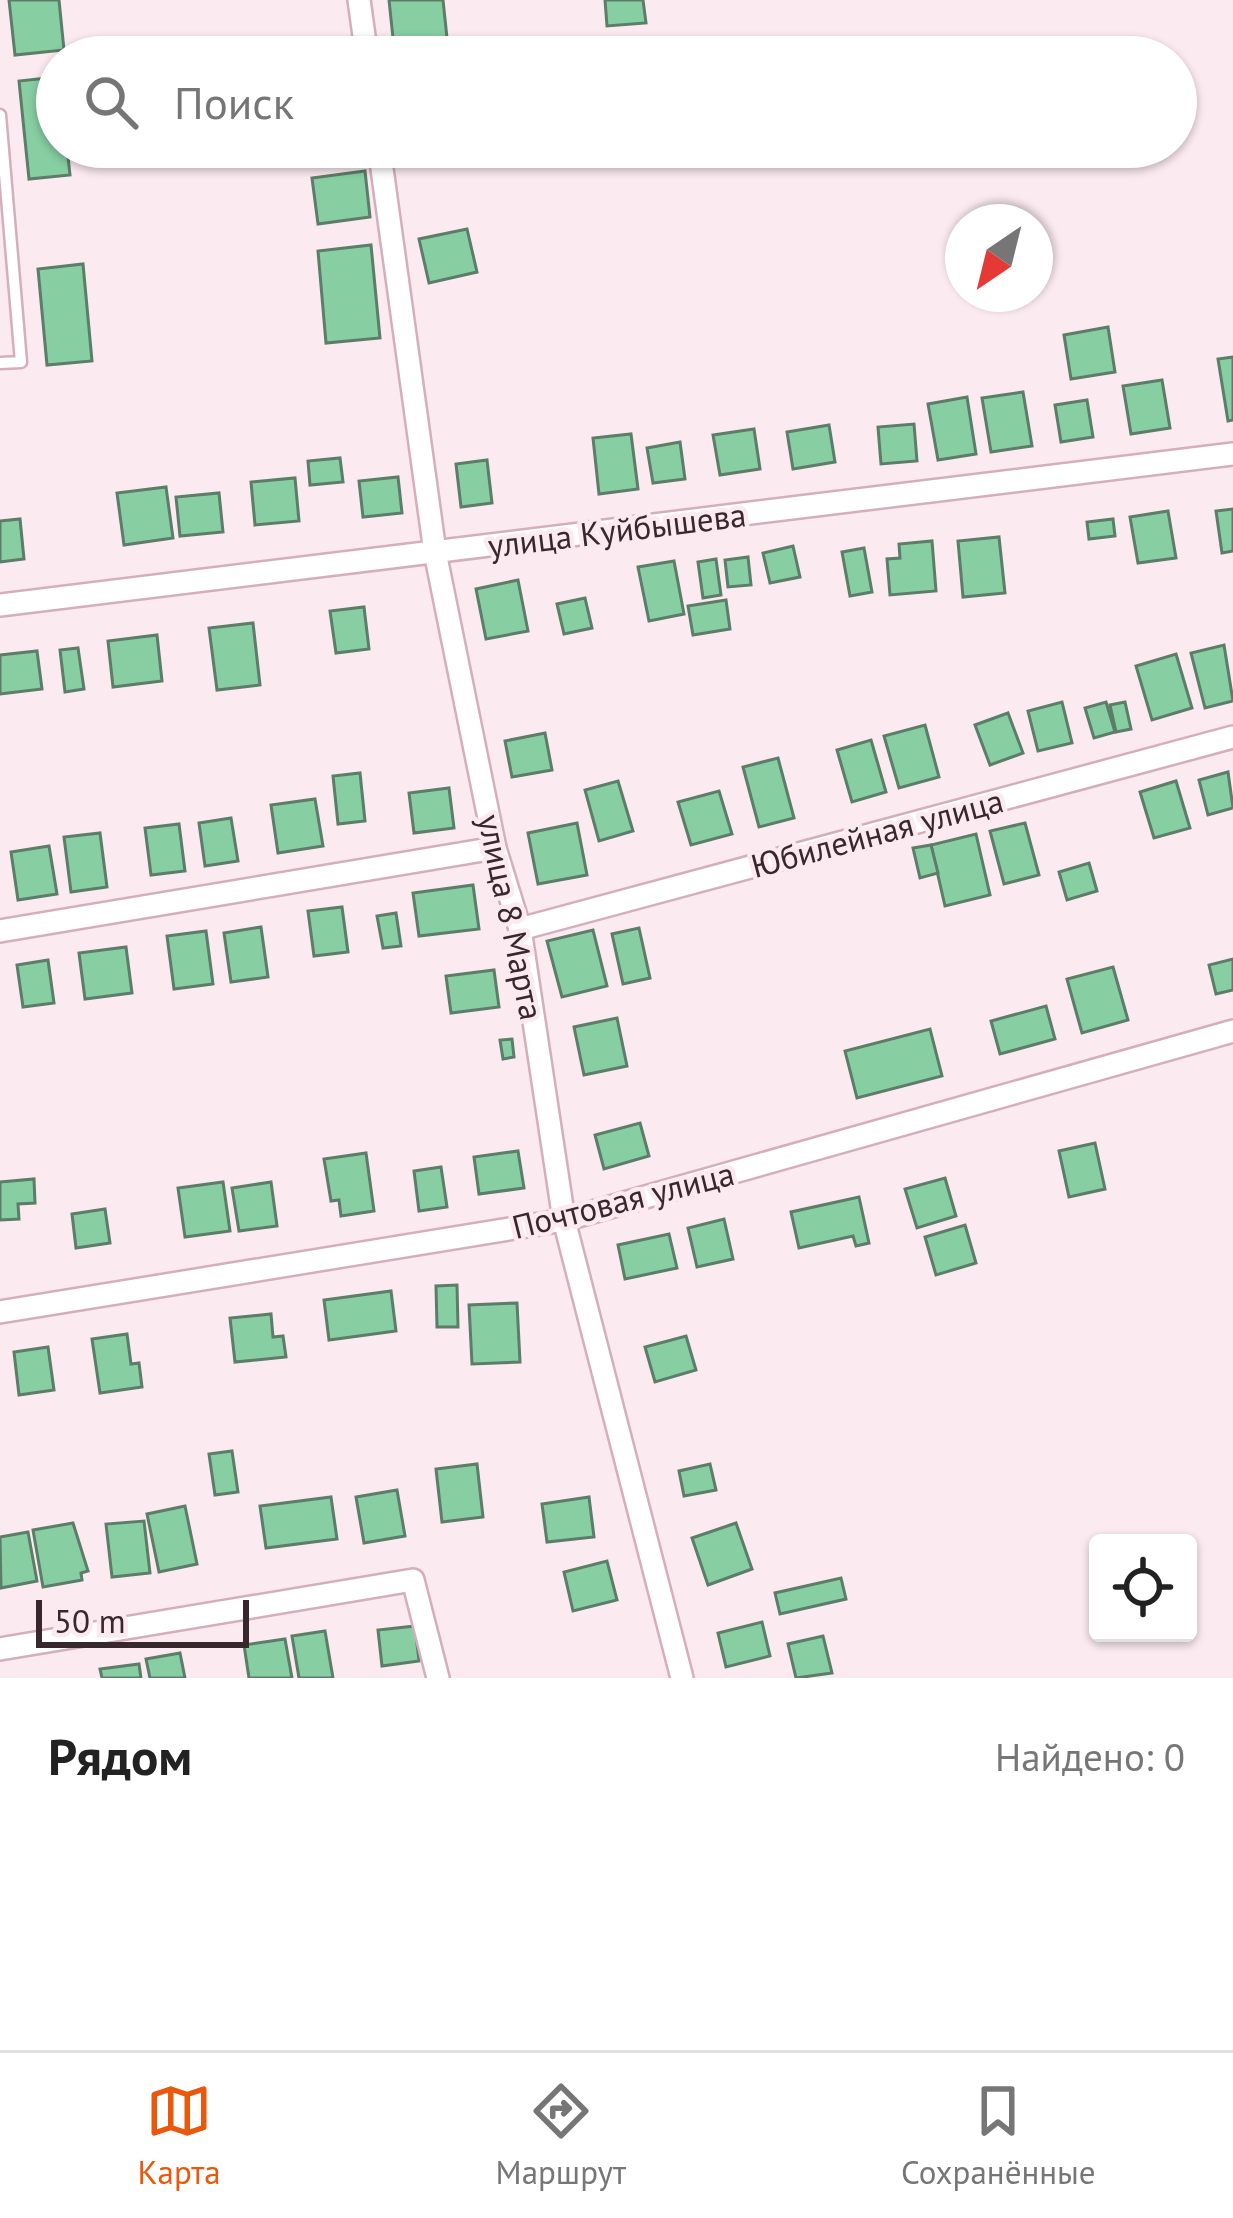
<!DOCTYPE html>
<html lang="ru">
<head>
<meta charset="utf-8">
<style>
  :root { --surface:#fff; --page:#f2f2f2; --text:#222; --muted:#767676; --line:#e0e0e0; --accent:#ea580c }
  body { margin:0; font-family:"PT Sans",sans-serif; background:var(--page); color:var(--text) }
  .controls { position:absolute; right:36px; bottom:36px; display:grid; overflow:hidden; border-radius:12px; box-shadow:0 3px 9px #0004 }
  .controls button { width:108px; height:108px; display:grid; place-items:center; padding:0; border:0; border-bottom:3px solid var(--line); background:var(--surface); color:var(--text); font:60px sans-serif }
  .compass { position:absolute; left:945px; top:204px; width:108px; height:108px; border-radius:50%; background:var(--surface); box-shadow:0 3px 9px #0004; rotate:215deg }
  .scale { position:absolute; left:36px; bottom:30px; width:213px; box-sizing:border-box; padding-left:12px; border:6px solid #38282e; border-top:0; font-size:33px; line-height:42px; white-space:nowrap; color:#38282e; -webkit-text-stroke:9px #fbeaf0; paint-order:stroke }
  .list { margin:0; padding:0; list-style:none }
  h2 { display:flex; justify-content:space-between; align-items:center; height:156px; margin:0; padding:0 48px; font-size:51px }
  h2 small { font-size:39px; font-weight:400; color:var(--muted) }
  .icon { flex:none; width:66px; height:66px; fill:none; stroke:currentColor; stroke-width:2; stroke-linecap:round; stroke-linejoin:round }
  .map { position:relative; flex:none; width:1233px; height:1678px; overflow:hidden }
  .search { position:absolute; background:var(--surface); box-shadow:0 3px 9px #0004; left:36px; right:36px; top:36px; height:132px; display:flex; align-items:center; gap:30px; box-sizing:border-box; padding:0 42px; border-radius:66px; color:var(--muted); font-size:45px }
  .sheet { height:372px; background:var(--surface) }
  nav { display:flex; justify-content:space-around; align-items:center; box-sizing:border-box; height:168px; border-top:3px solid var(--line); background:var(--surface); font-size:33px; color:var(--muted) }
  nav a { display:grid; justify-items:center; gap:6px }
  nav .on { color:var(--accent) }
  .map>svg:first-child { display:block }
  .building { fill:#87cea3; stroke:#5c7d68; stroke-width:3 }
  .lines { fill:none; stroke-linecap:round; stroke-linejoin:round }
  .service-casing { stroke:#d5aebc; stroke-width:15 }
  .minor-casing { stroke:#d5aebc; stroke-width:26 }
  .service { stroke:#fff; stroke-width:10 }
  .minor { stroke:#fff; stroke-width:21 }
  .labels { text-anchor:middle; stroke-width:9; stroke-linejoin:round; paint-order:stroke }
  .street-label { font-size:33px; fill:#38282e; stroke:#fbeaf0 }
</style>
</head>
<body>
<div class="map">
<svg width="1233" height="1678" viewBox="0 0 1233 1678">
  <rect width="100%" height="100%" fill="#fbeaf0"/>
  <g class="building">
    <path d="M9 0H59L64 50 15 55Z"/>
    <path d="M389 0H443L449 57H395Z"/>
    <path d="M605 0H643L646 23 607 26Z"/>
    <path d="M57 77V147H67L70 175 29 179 19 81Z"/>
    <path d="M365 171 370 217 318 224 312 178Z"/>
    <path d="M467 229 477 272 429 283 419 239Z"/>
    <path d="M371 245 380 338 326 343 318 251Z"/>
    <path d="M83 264 92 361 47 365 38 269Z"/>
    <path d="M1108 327 1115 372 1071 379 1064 335Z"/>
    <path d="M1233 357V420L1228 421 1218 359Z"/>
    <path d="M1162 380 1170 428 1131 434 1123 386Z"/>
    <path d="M1023 392 1032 446 991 452 982 398Z"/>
    <path d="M967 397 976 454 938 460 928 404Z"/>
    <path d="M1087 400 1093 437 1061 442 1055 405Z"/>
    <path d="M914 424 917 461 881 464 878 427Z"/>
    <path d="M829 425 835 462 793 469 787 432Z"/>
    <path d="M754 429 760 469 720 475 713 435Z"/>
    <path d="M631 434 638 489 599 494 593 438Z"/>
    <path d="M680 442 685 479 653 483 647 448Z"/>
    <path d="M340 458 343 482 310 485 308 461Z"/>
    <path d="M487 460 492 503 461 507 456 464Z"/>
    <path d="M398 477 402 513 363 517 359 481Z"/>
    <path d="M295 478 299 521 255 525 251 482Z"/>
    <path d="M166 487 173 538 124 545 117 493Z"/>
    <path d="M219 493 223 532 180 536 176 497Z"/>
    <path d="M1233 509V551L1222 553 1216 511Z"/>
    <path d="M1168 511 1176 558 1138 563 1130 517Z"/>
    <path d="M20 519 24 559 0 562V521Z"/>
    <path d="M1113 519 1115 536 1089 539 1087 522Z"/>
    <path d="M999 537 1005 593 963 597 958 541Z"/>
    <path d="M932 541 936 591 890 595 887 559 900 558 899 544Z"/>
    <path d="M793 546 800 577 770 583 763 553Z"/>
    <path d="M864 548 872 592 850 596 842 552Z"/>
    <path d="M748 557 751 585 728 587 725 560Z"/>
    <path d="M716 559 721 595 703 598 698 562Z"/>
    <path d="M674 561 684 614 649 621 638 567Z"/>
    <path d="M518 580 528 631 486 639 476 589Z"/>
    <path d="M585 598 592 628 564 634 557 604Z"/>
    <path d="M726 600 730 629 693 635 688 606Z"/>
    <path d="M364 607 369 649 336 653 330 611Z"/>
    <path d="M253 623 260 685 217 690 209 628Z"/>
    <path d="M157 635 162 681 113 687 108 641Z"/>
    <path d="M1224 645 1233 701 1205 708 1191 653Z"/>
    <path d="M78 648 84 689 65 692 60 650Z"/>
    <path d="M37 651 42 689 0 694V655Z"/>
    <path d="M1176 654 1192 708 1152 720 1136 666Z"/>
    <path d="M1062 702 1072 743 1038 751 1028 711Z"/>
    <path d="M1106 702 1115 732 1094 738 1085 708Z"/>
    <path d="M1125 702 1131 729 1116 732 1110 705Z"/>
    <path d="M1008 713 1023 753 990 765 975 725Z"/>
    <path d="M925 725 939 777 899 788 884 736Z"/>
    <path d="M545 733 552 770 512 777 505 741Z"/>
    <path d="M871 740 886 792 852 802 837 750Z"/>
    <path d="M778 758 794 818 759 827 743 767Z"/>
    <path d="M1228 772 1233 808 1208 815 1199 780Z"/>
    <path d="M360 773 365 821 338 824 333 776Z"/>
    <path d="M618 781 633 831 599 841 585 790Z"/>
    <path d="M1176 781 1190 828 1154 838 1140 792Z"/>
    <path d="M449 788 454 828 414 833 409 793Z"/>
    <path d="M719 791 732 834 691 845 678 802Z"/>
    <path d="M315 799 323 846 278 853 271 805Z"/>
    <path d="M231 818 238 861 205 866 199 823Z"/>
    <path d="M577 823 587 875 538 884 528 833Z"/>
    <path d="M1025 823 1039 875 1004 884 990 831Z"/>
    <path d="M179 824 185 871 151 875 145 828Z"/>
    <path d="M100 833 107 887 71 892 64 837Z"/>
    <path d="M976 834 990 895 945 906 931 845Z"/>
    <path d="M931 845 938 873 920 878 913 848Z"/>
    <path d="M49 846 57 894 18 900 11 852Z"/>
    <path d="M1089 863 1097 891 1067 900 1059 872Z"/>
    <path d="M473 885 479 929 419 936 413 893Z"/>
    <path d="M342 907 348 952 314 956 308 911Z"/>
    <path d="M396 913 401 946 383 948 377 916Z"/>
    <path d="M261 927 268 977 231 982 224 933Z"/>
    <path d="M639 928 650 978 623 984 612 934Z"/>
    <path d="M593 930 607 986 562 997 547 941Z"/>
    <path d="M206 931 213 984 174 989 167 936Z"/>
    <path d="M126 947 132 993 85 999 79 953Z"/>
    <path d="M1233 959V990L1216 994 1209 965Z"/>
    <path d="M48 960 54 1003 23 1007 17 965Z"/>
    <path d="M1113 967 1128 1020 1082 1033 1067 979Z"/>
    <path d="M494 970 499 1007 451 1013 446 976Z"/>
    <path d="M1046 1006 1055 1039 1000 1054 991 1021Z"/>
    <path d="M617 1018 627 1066 584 1075 574 1027Z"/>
    <path d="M930 1029 942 1076 857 1098 845 1051Z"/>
    <path d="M512 1039 514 1057 503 1059 500 1040Z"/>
    <path d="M640 1123 649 1156 604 1169 595 1135Z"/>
    <path d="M1095 1143 1105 1189 1069 1197 1059 1151Z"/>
    <path d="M518 1151 524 1188 479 1194 474 1157Z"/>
    <path d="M366 1153 374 1211 341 1216 339 1200 331 1201 324 1159Z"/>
    <path d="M441 1167 447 1207 419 1211 414 1171Z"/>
    <path d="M945 1178 956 1216 917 1228 905 1189Z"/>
    <path d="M34 1179 35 1203 18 1204 19 1219 0 1220V1182Z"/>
    <path d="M223 1182 230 1231 185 1237 178 1188Z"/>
    <path d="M271 1182 277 1226 239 1231 232 1188Z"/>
    <path d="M859 1197 869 1243 856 1246 853 1236 799 1248 791 1212Z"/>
    <path d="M105 1209 110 1243 76 1248 72 1214Z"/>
    <path d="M724 1219 733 1259 697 1267 688 1228Z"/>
    <path d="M965 1225 976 1263 936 1275 925 1237Z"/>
    <path d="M669 1234 677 1268 625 1279 618 1245Z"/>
    <path d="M457 1285 458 1327H437L436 1286Z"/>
    <path d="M391 1291 396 1331 329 1340 324 1300Z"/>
    <path d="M517 1303 520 1362 472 1364 469 1305Z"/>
    <path d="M271 1314 273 1337 283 1336 286 1357 235 1362 230 1318Z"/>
    <path d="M127 1334 131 1364 139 1363 142 1387 100 1393 92 1339Z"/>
    <path d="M686 1336 696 1370 655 1382 645 1347Z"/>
    <path d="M48 1347 54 1390 19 1395 14 1352Z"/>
    <path d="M232 1451 238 1492 215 1495 209 1454Z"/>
    <path d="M477 1464 483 1517 442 1522 436 1469Z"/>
    <path d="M710 1464 716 1490 684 1496 679 1471Z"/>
    <path d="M397 1490 405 1536 364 1543 356 1497Z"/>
    <path d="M331 1497 337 1539 266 1548 260 1506Z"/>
    <path d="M589 1497 594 1537 547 1542 542 1504Z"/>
    <path d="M185 1506 197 1564 159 1572 147 1514Z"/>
    <path d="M144 1521 150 1573 112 1577 106 1524Z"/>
    <path d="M73 1523 88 1571 81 1573 82 1580 43 1587 33 1530Z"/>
    <path d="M736 1523 752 1569 708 1585 692 1538Z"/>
    <path d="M28 1532 37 1581 1 1588 0 1537Z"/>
    <path d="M607 1561 617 1600 573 1611 564 1572Z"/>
    <path d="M841 1578 846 1599 780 1614 775 1593Z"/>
    <path d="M762 1622 770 1656 726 1667 718 1633Z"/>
    <path d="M415 1626 419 1661 382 1666 378 1630Z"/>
    <path d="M325 1631 333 1678H299L292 1636Z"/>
    <path d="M823 1636 832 1673 796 1678 788 1644Z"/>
    <path d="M285 1639 292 1678H249L244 1645Z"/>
    <path d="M180 1653 185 1678H150L146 1659Z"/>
    <path d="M139 1664 141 1678H102L100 1669Z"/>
  </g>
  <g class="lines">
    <g class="service-casing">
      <path id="service" d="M0 115 21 362 0 363"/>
    </g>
    <g class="minor-casing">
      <g id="minor">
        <path d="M359 0 367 57"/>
        <path d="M379 147 435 552 495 848 520 929 564 1220 682 1678"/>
        <path d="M0 605 1233 454"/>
        <path d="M520 929 1233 737"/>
        <path d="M0 931 495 848"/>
        <path d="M0 1312 564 1220 1233 1031"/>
        <path d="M0 1649 413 1580 438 1678"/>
      </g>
    </g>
    <use href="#service" class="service"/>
    <use href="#minor" class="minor"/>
  </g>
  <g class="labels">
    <g class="street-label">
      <text transform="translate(617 530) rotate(-7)" y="12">улица Куйбышева</text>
      <text transform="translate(877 833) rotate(-15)" y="12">Юбилейная улица</text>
      <text transform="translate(511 917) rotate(78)" y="12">улица 8 Марта</text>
      <text transform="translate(623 1200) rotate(-14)" y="12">Почтовая улица</text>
    </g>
  </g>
</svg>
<div class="controls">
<button><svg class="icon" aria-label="locate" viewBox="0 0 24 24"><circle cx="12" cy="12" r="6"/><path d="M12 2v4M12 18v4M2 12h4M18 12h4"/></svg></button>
</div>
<svg class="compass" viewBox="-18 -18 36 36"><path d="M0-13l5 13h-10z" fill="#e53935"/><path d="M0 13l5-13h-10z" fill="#767676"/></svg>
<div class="scale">50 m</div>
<div class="search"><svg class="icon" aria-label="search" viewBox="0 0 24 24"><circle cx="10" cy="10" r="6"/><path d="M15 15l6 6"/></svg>Поиск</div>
</div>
<section class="sheet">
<h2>Рядом<small>Найдено: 0</small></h2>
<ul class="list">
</ul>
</section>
<nav>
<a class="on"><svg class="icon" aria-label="map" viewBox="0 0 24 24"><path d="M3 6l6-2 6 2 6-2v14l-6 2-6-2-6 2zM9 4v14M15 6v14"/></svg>Карта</a>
<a><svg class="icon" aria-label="directions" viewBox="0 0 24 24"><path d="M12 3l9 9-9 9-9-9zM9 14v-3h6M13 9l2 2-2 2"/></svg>Маршрут</a>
<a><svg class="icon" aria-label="saved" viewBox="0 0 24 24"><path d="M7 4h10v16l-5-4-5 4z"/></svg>Сохранённые</a>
</nav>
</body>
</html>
